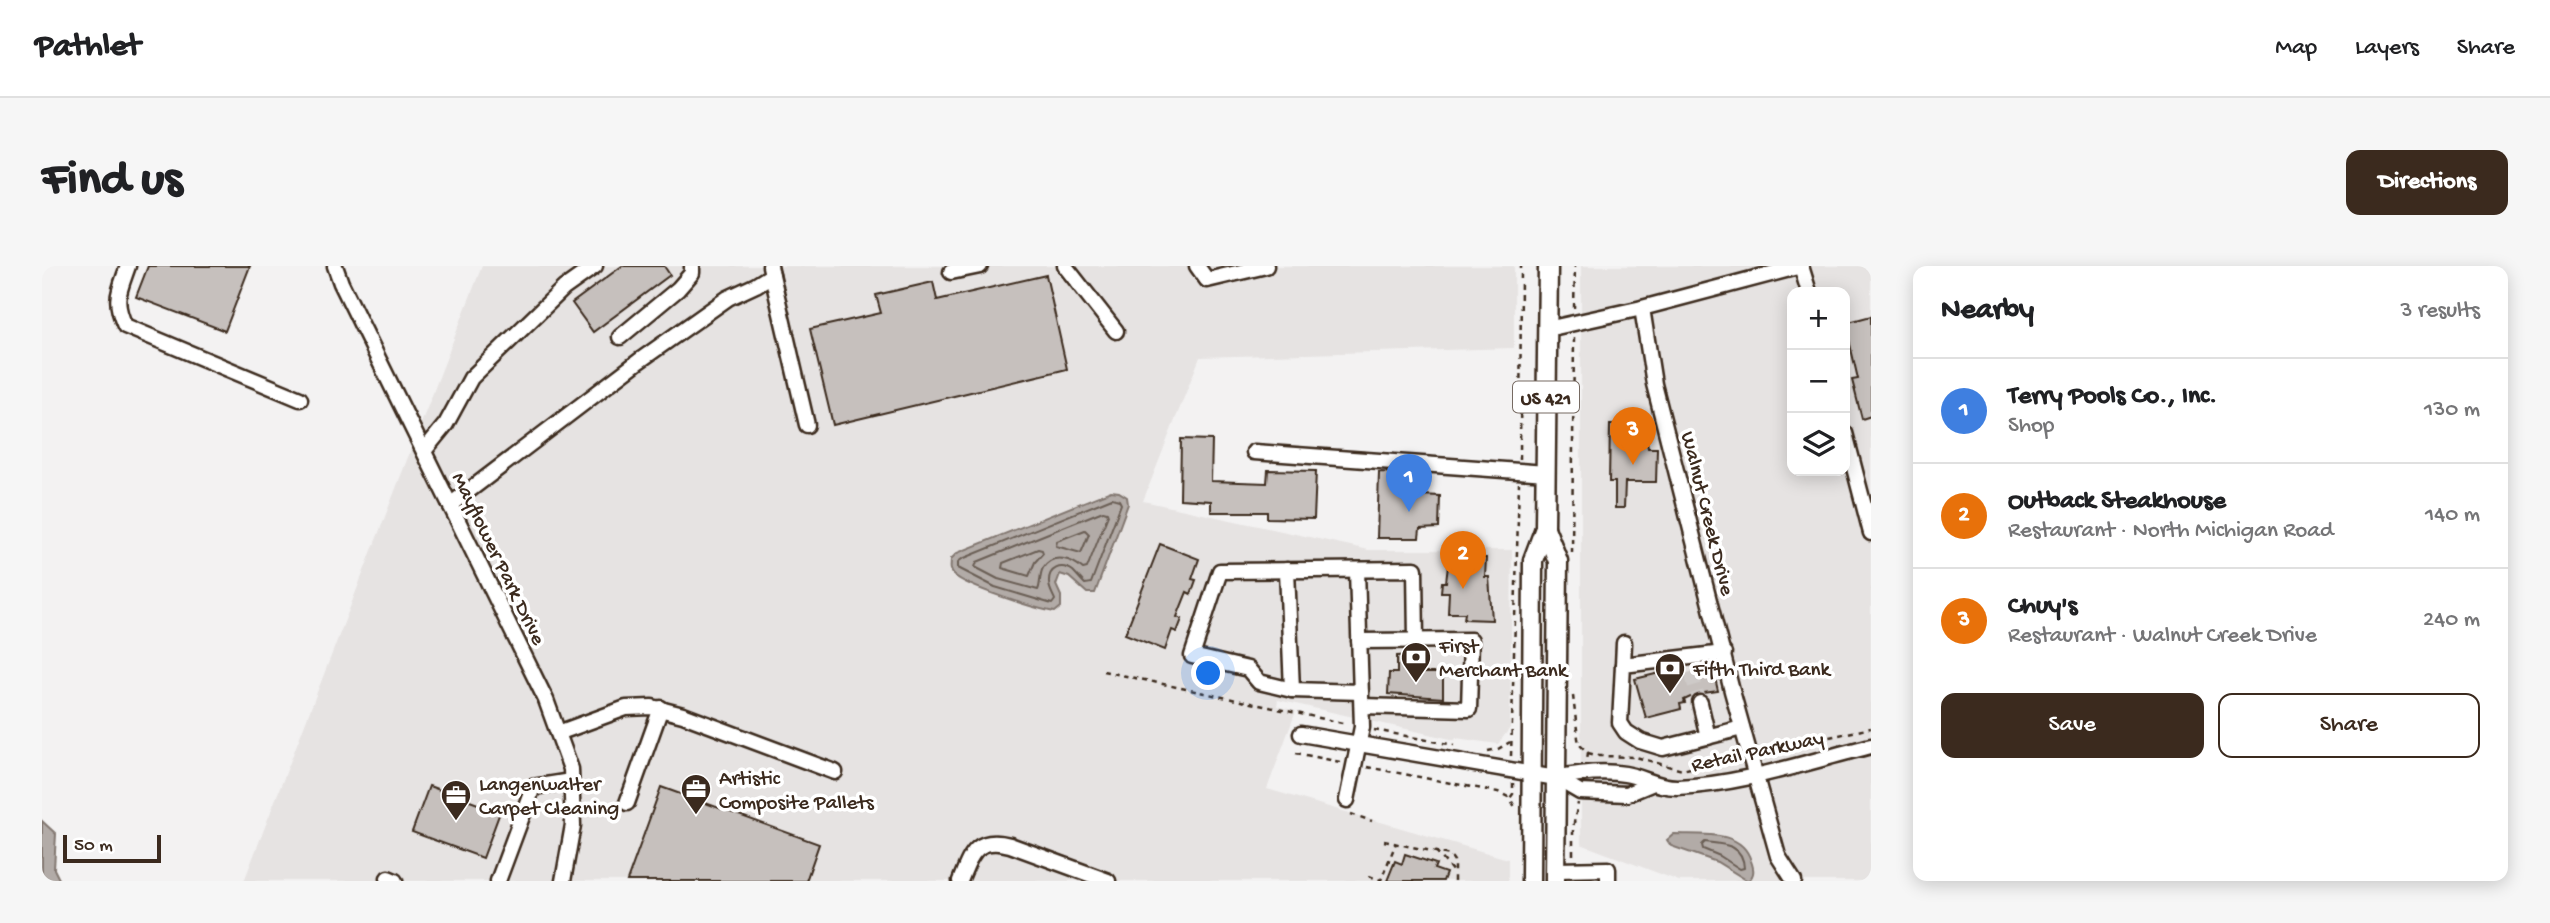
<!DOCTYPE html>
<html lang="en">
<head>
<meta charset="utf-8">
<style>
  :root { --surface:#fff; --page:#f6f6f6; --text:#202124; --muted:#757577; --line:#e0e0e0; --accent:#3b2a1e }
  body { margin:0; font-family:"Gochi Hand",sans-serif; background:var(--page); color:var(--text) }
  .controls { position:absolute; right:21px; top:21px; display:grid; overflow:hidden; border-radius:14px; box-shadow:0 4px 18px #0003 }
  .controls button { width:63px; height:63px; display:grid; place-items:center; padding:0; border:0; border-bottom:2px solid var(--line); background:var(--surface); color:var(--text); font:35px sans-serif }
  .scale { position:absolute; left:21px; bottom:18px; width:98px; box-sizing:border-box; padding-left:7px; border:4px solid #3b2a1e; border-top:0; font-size:19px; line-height:24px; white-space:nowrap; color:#3b2a1e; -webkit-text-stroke:5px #fff; paint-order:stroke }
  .you { position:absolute; left:1167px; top:408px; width:24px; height:24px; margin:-18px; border:5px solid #fff; border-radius:50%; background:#1a73e8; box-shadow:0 0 0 10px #1a73e833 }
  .badge { display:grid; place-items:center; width:46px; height:46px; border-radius:50%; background:var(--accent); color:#fff; font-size:23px; font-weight:700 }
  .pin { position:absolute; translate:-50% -58px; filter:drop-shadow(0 2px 4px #0008) }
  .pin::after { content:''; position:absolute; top:37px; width:24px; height:21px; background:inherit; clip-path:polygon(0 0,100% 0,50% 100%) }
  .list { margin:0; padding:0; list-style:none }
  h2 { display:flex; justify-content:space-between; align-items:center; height:91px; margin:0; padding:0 28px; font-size:30px }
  h2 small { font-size:23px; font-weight:400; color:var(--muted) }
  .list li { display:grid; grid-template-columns:46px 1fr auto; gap:21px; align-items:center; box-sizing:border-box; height:105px; padding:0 28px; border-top:2px solid var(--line) }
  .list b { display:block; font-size:26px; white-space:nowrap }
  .list p { margin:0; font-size:23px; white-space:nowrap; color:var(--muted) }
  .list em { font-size:23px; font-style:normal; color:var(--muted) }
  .actions { display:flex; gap:14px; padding:21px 28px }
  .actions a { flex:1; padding:16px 0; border:2px solid var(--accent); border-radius:14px; text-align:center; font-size:24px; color:var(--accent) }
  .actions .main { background:var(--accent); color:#fff }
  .icon { flex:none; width:38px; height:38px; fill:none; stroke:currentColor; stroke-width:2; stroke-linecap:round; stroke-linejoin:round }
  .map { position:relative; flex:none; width:1829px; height:615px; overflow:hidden; border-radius:14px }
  header { display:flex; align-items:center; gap:42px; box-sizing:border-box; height:98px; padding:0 35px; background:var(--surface); border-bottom:2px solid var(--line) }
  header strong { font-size:33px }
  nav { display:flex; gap:38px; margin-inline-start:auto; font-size:24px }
  .intro { display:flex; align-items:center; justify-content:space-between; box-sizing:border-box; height:168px; padding:0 42px }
  h1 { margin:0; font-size:49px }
  .button { padding:18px 32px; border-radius:14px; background:var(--accent); color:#fff; font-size:24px; font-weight:700 }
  main { display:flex; gap:42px; padding:0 42px }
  aside { flex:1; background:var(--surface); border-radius:14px; box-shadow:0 4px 18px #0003 }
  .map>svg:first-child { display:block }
  .built { fill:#e6e3e2; fill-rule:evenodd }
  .water { fill:#b2aba7; stroke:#827770; stroke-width:2 }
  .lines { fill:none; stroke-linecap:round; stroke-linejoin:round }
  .shore { stroke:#6b5e55; stroke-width:2 }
  .building { fill:#c6c0bd; stroke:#3b2a1e; stroke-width:2 }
  .minor-tunnel { stroke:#cecac8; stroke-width:14; stroke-dasharray:14 7; stroke-linecap:butt }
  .minor-casing { stroke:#3b2a1e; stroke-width:19 }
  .major-casing { stroke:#3b2a1e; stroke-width:23 }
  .path { stroke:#3b2a1e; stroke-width:2.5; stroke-dasharray:5 5; stroke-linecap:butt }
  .minor { stroke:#fff; stroke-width:14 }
  .major { stroke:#fff; stroke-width:18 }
  .labels { text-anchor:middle; stroke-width:7; stroke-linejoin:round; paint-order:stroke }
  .shield { fill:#fff; stroke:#766a62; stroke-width:2 }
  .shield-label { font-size:19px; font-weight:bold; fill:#3b2a1e }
  .street-label { font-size:21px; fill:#3b2a1e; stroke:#fff }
  .poi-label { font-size:21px; fill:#3b2a1e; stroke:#fff; text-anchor:start }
</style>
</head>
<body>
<header>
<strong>Pathlet</strong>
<nav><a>Map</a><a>Layers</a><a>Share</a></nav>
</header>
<div class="intro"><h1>Find us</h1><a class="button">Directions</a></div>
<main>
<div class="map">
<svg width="1829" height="615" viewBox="0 0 1829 615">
  <rect width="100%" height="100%" fill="#f3f2f2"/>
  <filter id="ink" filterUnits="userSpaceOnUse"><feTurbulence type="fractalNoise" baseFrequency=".0143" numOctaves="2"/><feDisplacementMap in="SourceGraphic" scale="14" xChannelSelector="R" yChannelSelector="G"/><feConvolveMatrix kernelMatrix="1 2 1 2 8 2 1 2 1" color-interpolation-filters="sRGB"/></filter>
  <g filter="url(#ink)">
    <g class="built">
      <path d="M440 0H1472V82L1158 91 1101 235 1327 284H1470L1468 462 1456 478 1414 472 1413 474 1236 434 1235 440 1254 445 1225 523 1466 593V615H202Z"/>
      <path d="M1539 0H1829V615H1637L1539 578ZM1750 26H1803V205H1750Z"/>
    </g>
    <g class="water">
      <path d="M1069 225 1077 226 1085 231 1086 238 1053 327H1045L1027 311 1018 308 1014 319 1019 330V341L1013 346C994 343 925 321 912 309 907 304 909 299 909 293L915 287Z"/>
      <path d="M0 555 14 568 12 603 18 615H0Z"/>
      <path d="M1632 568C1659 569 1700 563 1709 595 1712 603 1713 609 1706 615L1675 596 1629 580 1625 574Z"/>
    </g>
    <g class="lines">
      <g class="shore">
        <path d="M1070 232 1077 234 1079 238 1049 317 1043 318C1039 314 1035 309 1031 305 1019 297 1006 302 1007 317 1007 323 1011 329 1013 334L1010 338 953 321 916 302V296L920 293Z"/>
        <path d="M1061 245 1065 246 1066 249 1045 302 1041 303C1030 293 1011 286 1001 302 997 309 999 318 996 324L956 313 933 301 935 296Z"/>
        <path d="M1043 264 1047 268 1039 287 1014 280 1015 275Z"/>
        <path d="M996 283 1000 284 1001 287 993 296 987 310 960 302 961 297Z"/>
        <path d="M1663 576C1682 578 1701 578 1702 602L1698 603 1678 590 1661 583 1660 579Z"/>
      </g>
    </g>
    <g class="building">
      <path d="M106 0H208L183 65 94 31Z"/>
      <path d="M580 0H622L628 9 551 66 530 37Z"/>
      <path d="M1004 9 1025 103 791 159 768 63 839 47 834 29 891 16 895 34Z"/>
      <path d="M1829 50V150L1820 153 1810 114 1816 113 1803 57Z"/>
      <path d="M1568 159H1591V162L1603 163 1606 182H1615L1614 216H1583L1582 242H1573V216H1567Z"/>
      <path d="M1139 173 1170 174 1169 215 1225 217 1226 204 1274 205 1272 253 1225 252V246H1169V235L1138 233Z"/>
      <path d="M1337 206 1379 208V229L1398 230 1397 262 1378 263 1377 272H1335Z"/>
      <path d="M1118 278 1157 293 1150 313 1154 314 1149 328 1145 326 1135 351 1140 353 1135 366 1130 364 1123 384 1083 368Z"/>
      <path d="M1407 292H1444L1443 311H1447L1450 354 1422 353 1423 347H1406L1407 326H1399L1400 316H1404Z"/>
      <path d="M1374 389 1376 407H1401V432L1346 428 1347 407H1355V390Z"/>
      <path d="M1671 403 1676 425 1655 428 1642 434 1643 437 1638 438 1639 443 1604 452 1593 413 1630 404 1631 409 1635 407 1636 412Z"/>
      <path d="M387 520 458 546 441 592 370 566Z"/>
      <path d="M619 521 777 578 764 615H585Z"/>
      <path d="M1363 588 1394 598 1392 603 1404 607 1401 615H1345L1353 595 1360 598Z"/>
    </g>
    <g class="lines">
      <path class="minor-tunnel" d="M1649 406 1658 437"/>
      <g class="minor-casing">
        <g id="minor">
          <path d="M86 0C77 26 71 34 83 60L258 133"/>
          <path d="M293 0 299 17 504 434 529 503 531 559 521 615"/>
          <path d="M1023 0 1074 65"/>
          <path d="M1155 0 1165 14 1224 0"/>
          <path d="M1759 0 1767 26"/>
          <path d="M909 6 938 0"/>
          <path d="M730 9 765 159"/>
          <path d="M1505 63 1600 42"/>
          <path d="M578 71 636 23 650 7V0"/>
          <path d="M1803 167 1829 267"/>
          <path d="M382 185 404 158 429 112 522 22 553 0"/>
          <path d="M1212 186 1504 207"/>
          <path d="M408 239 597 95 686 32 714 19 730 9 728 0"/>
          <path d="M1245 304 1250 424"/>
          <path d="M1317 375 1429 374 1427 443 1320 440"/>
          <path d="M1682 387 1581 399 1578 457 1584 466 1598 475 1621 482 1700 462"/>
          <path d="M1581 399 1582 377"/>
          <path d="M1319 426 1250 424 1217 416 1206 403 1150 390 1178 305 1373 303 1374 375"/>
          <path d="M1658 437 1666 471"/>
          <path d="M516 467 584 442 610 441 641 449 793 506"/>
          <path d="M1259 468 1514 512 1538 526 1585 528 1609 518"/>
          <path d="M1514 512C1537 507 1560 504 1583 508 1602 511 1614 521 1635 521 1698 519 1768 495 1829 480"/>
          <path d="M1305 534 1320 461 1315 304"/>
          <path d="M585 537 619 442"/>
          <path d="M1514 604 1566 603V615"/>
          <path d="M346 612 353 615"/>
          <path d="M456 615 491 521 529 515"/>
          <path d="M918 615C929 588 934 570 968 579L1066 615"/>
          <path d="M1752 615 1736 590 1690 425 1612 118 1600 42 1759 0"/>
        </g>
      </g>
      <g class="major-casing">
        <g id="major">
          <path d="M1503 262 1516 295 1513 615"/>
          <path d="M1489 615 1491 294 1503 262 1506 0"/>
        </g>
      </g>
      <g class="path">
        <path d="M1532 42 1533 0"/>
        <path d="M1478 193 1479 0"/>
        <path d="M1530 287 1532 70"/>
        <path d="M1061 405 1305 458"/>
        <path d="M1531 430 1536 472 1537 478 1546 487 1545 493"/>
        <path d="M1332 464 1412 479"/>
        <path d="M1446 485 1456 483 1468 476"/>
        <path d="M1719 486 1829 462"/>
        <path d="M1254 487 1298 496"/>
        <path d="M1546 487 1557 490 1594 491 1640 504 1696 491"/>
        <path d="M1469 490 1477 217"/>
        <path d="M1325 501 1456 526 1468 532"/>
        <path d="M1471 517V528L1468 532 1474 543"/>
        <path d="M1309 548 1330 555"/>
        <path d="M1342 575 1408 589 1412 595V615"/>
        <path d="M1394 585 1412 607"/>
        <path d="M1531 589V562L1536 537"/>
        <path d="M1327 610 1339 614 1354 577"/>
      </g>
      <use href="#minor" class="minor"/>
      <use href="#major" class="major"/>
    </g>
  </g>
  <defs>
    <g id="bank-pin" transform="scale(1.575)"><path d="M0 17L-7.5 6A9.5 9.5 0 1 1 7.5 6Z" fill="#3b2a1e" stroke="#fff"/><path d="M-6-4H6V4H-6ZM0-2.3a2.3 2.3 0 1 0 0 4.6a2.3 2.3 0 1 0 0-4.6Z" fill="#fff"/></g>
    <g id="office-pin" transform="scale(1.575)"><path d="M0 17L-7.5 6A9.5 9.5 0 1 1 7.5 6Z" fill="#3b2a1e" stroke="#fff"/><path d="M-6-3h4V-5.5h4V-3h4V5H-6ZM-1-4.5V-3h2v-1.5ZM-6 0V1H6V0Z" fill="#fff"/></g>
  </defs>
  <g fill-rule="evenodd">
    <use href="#bank-pin" x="1374" y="391"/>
    <use href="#bank-pin" x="1628" y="402"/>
    <use href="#office-pin" x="654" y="523"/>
    <use href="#office-pin" x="414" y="529"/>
  </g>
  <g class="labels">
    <rect class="shield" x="1471" y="115.5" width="66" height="31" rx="5"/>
    <g class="shield-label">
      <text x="1504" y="138">US 421</text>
    </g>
    <g class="street-label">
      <text transform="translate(1667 247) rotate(76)" y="7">Walnut Creek Drive</text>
      <text transform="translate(458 292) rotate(64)" y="7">Mayflower Park Drive</text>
      <text transform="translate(1715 484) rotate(-12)" y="7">Retail Parkway</text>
    </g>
    <g class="poi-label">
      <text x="1397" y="386">First<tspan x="1397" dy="24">Merchant Bank</tspan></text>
      <text x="1651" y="409">Fifth Third Bank</text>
      <text x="677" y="518">Artistic<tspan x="677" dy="24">Composite Pallets</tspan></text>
      <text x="437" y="524">Langenwalter<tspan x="437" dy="24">Carpet Cleaning</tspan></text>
    </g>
  </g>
</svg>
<div class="controls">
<button>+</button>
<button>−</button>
<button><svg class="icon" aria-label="layers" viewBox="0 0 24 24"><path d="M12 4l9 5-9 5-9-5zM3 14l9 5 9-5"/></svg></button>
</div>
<div class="scale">50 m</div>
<div class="you"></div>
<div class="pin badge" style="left:1367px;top:246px;background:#3f7fe0">1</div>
<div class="pin badge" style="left:1421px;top:323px;background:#e8710a">2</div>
<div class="pin badge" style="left:1591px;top:199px;background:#e8710a">3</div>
</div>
<aside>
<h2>Nearby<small>3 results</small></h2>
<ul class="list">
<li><span class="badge" style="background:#3f7fe0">1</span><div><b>Terry Pools Co., Inc.</b><p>Shop</p></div><em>130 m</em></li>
<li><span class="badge" style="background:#e8710a">2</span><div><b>Outback Steakhouse</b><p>Restaurant · North Michigan Road</p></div><em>140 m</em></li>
<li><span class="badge" style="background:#e8710a">3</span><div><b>Chuy's</b><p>Restaurant · Walnut Creek Drive</p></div><em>240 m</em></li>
</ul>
<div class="actions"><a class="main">Save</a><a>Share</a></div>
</aside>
</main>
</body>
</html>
